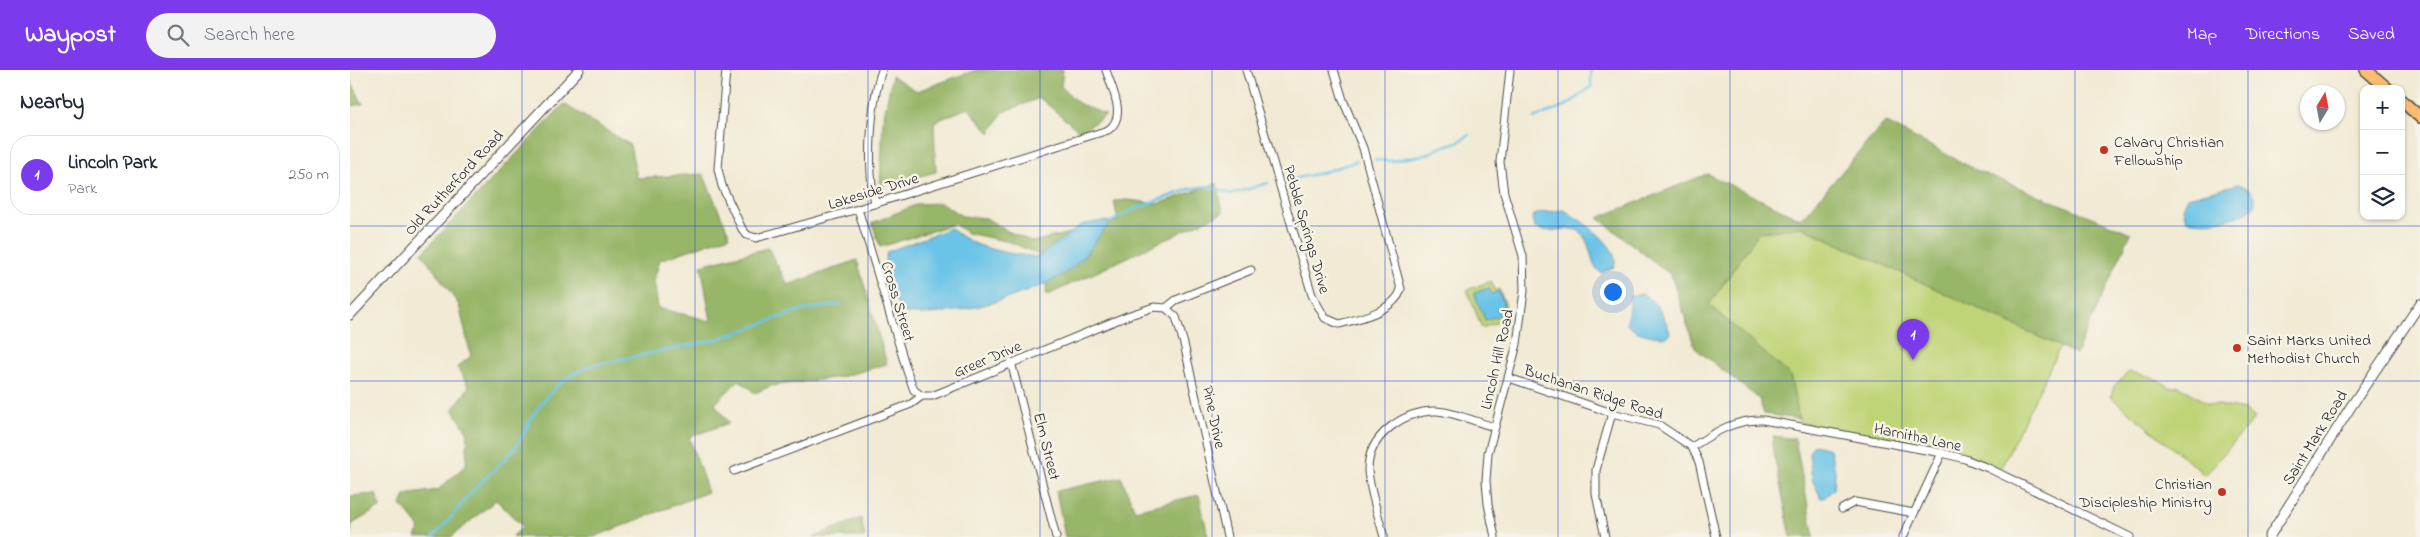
<!DOCTYPE html>
<html lang="en">
<head>
<meta charset="utf-8">
<style>
  :root { --surface:#fff; --page:#f2f2f3; --text:#1f2937; --muted:#747a83; --line:#e0e1e3; --accent:#7c3aed }
  body { margin:0; font-family:"Indie Flower",sans-serif; background:var(--page); color:var(--text) }
  .controls { position:absolute; right:15px; top:15px; display:grid; overflow:hidden; border-radius:10px; box-shadow:0 1px 4px #0004 }
  .controls button { width:45px; height:45px; display:grid; place-items:center; padding:0; border:0; border-bottom:1px solid var(--line); background:var(--surface); color:var(--text); font:25px sans-serif }
  .compass { position:absolute; left:1950px; top:15px; width:45px; height:45px; border-radius:50%; background:var(--surface); box-shadow:0 1px 4px #0004; rotate:10deg }
  .you { position:absolute; left:1262px; top:221px; width:18px; height:18px; margin:-12px; border:4px solid #fff; border-radius:50%; background:#1a73e8; box-shadow:0 0 0 8px #1a73e833 }
  .badge { display:grid; place-items:center; width:32px; height:32px; border-radius:50%; background:var(--accent); color:#fff; font-size:16px; font-weight:700 }
  .pin { position:absolute; translate:-50% -41px; filter:drop-shadow(0 1px 2px #0008) }
  .pin::after { content:''; position:absolute; top:26px; width:18px; height:15px; background:inherit; clip-path:polygon(0 0,100% 0,50% 100%) }
  .list { margin:0; padding:0; list-style:none }
  h2 { display:flex; justify-content:space-between; align-items:center; height:65px; margin:0; padding:0 20px; font-size:21px }
  h2 small { font-size:16px; font-weight:400; color:var(--muted) }
  .list li { display:grid; grid-template-columns:32px 1fr auto; gap:15px; align-items:center; box-sizing:border-box; height:80px; margin:0 10px 10px; padding:0 10px; border:1px solid var(--line); border-radius:20px }
  .list b { display:block; font-size:19px; white-space:nowrap }
  .list p { margin:0; font-size:16px; white-space:nowrap; color:var(--muted) }
  .list em { font-size:16px; font-style:normal; color:var(--muted) }
  .icon { flex:none; width:28px; height:28px; fill:none; stroke:currentColor; stroke-width:2; stroke-linecap:round; stroke-linejoin:round }
  .map { position:relative; flex:none; width:2070px; height:467px; overflow:hidden }
  header { display:flex; align-items:center; gap:30px; box-sizing:border-box; height:70px; padding:0 25px; background:var(--accent); color:#fff }
  header strong { font-size:24px }
  nav { display:flex; gap:28px; margin-inline-start:auto; font-size:18px }
  .search { width:350px; height:45px; background:var(--page); display:flex; align-items:center; gap:12px; box-sizing:border-box; padding:0 18px; border-radius:28px; color:var(--muted); font-size:19px }
  main { display:flex }
  aside { flex:1; background:var(--surface) }
  .map>svg:first-child { display:block }
  .green { fill:#bfd477; stroke:#758051 }
  .forest { fill:#97b668; stroke:#61704a }
  .water { fill:#6ac4e8; stroke:#4a788a }
  .lines { fill:none; stroke-linecap:round; stroke-linejoin:round }
  .stream { stroke:#6ac4e8; stroke-width:2.5 }
  .minor-casing { stroke:#494844; stroke-width:9 }
  .tertiary-casing { stroke:#494844; stroke-width:11 }
  .primary-casing { stroke:#494844; stroke-width:14 }
  .minor { stroke:#fff; stroke-width:7 }
  .tertiary { stroke:#fff; stroke-width:9 }
  .primary { stroke:#fcbd6f; stroke-width:11 }
  .grid { fill:none; stroke:#1d4ed8; stroke-width:1; stroke-opacity:0.55 }
  .poi-dot { fill:#c8321e; stroke:#f7f3e8; stroke-width:2 }
  .labels { text-anchor:middle; stroke-width:5; stroke-linejoin:round; paint-order:stroke }
  .poi-label { font-size:16px; fill:#2b2b2b; stroke:#f7f3e8; text-anchor:start }
  .street-label { font-size:16px; fill:#2b2b2b; stroke:#f7f3e8 }
</style>
</head>
<body>
<header>
<strong>Waypost</strong>
<div class="search"><svg class="icon" aria-label="search" viewBox="0 0 24 24"><circle cx="10" cy="10" r="6"/><path d="M15 15l6 6"/></svg>Search here</div>
<nav><a>Map</a><a>Directions</a><a>Saved</a></nav>
</header>
<main>
<aside>
<h2>Nearby<small></small></h2>
<ul class="list">
<li><span class="badge">1</span><div><b>Lincoln Park</b><p>Park</p></div><em>250 m</em></li>
</ul>
</aside>
<div class="map">
<svg width="2070" height="467" viewBox="0 0 2070 467">
  <rect width="100%" height="100%" fill="#f7f3e8"/>
  <filter id="ink" filterUnits="userSpaceOnUse"><feTurbulence type="fractalNoise" baseFrequency=".02" numOctaves="2"/><feDisplacementMap in="SourceGraphic" scale="10" xChannelSelector="R" yChannelSelector="G"/><feConvolveMatrix kernelMatrix="1 2 1 2 8 2 1 2 1" color-interpolation-filters="sRGB"/></filter>
  <filter id="wash" filterUnits="userSpaceOnUse"><feTurbulence type="fractalNoise" baseFrequency=".0096" numOctaves="4" result="noise"/><feDisplacementMap in="SourceGraphic" scale="20" xChannelSelector="R" yChannelSelector="G"/><feGaussianBlur stdDeviation="1.12" result="paint"/><feColorMatrix in="noise" values="0 0 0 0 0 0 0 0 0 0 0 0 0 0 0 0 0 1.4 0 .05"/><feComposite in="paint" operator="in"/></filter>
  <g filter="url(#wash)">
    <rect width="100%" height="100%" fill="#f1ead4"/>
    <g class="green">
      <path d="M1451 157 1711 275 1651 398 1605 379 1450 353 1440 305 1358 235 1409 162Z"/>
      <path d="M1141 211 1145 221 1149 219 1156 236 1151 238 1155 249 1132 258 1117 220Z"/>
      <path d="M1779 302 1802 307 1822 318 1829 316 1857 333 1894 340 1905 348 1855 405 1761 327 1764 316Z"/>
    </g>
    <g class="forest">
      <path d="M626 0H713L711 16 728 33 756 45 730 62 690 28 653 42 640 63 618 38 584 52 586 102 530 116 533 51 542 6 567 21Z"/>
      <path d="M0 10 13 34 0 36Z"/>
      <path d="M214 34 280 75 287 108 353 104 380 166 310 190 304 210 308 238 361 251 351 195 418 178 438 215 507 190 537 294 491 307 421 316 405 323 389 310 365 334 379 353 339 367 358 422 244 467H162L173 457 146 430 101 467H66L70 458 51 435 55 425 88 420 116 395 118 363 103 339 119 317 107 297 121 286 109 235 72 183Z"/>
      <path d="M1535 52 1628 101 1781 163 1726 284 1452 157 1409 162 1359 235 1440 305 1449 349 1414 344 1409 329 1345 278 1321 205 1248 148 1357 104 1451 149Z"/>
      <path d="M867 113 873 142 696 226 697 188 660 172 617 163 604 154 530 177 522 153 568 134 591 133 612 146 636 148 657 161 683 172 768 151 764 131 778 130 808 134Z"/>
      <path d="M1423 366 1445 369 1464 467H1441L1422 375Z"/>
      <path d="M771 407 785 440 849 425 858 467H715L706 421Z"/>
      <path d="M26 424 31 437 2 454 0 467V426Z"/>
      <path d="M511 448 515 467H464Z"/>
    </g>
    <g class="water">
      <path d="M1889 114C1900 119 1907 124 1904 137 1886 151 1858 154 1836 150L1833 138 1838 127Z"/>
      <path d="M1214 140C1229 149 1273 177 1264 197L1251 203C1239 195 1242 172 1230 161 1215 155 1199 165 1185 158L1182 149 1184 145 1194 142Z"/>
      <path d="M752 151 761 152C747 166 737 186 722 198 690 224 590 252 551 242 542 222 530 204 537 182L601 158C622 179 659 184 688 187L731 155Z"/>
      <path d="M1139 218 1142 224 1149 221 1154 235 1147 238 1150 245 1135 250 1124 223Z"/>
      <path d="M1292 224C1306 230 1316 249 1320 263L1317 267C1305 267 1284 264 1277 254L1280 226Z"/>
      <path d="M1464 375 1480 379 1485 401 1484 419 1474 428H1471L1462 409 1459 382Z"/>
    </g>
    <g class="lines">
      <g class="stream">
        <path d="M1184 48 1217 35 1241 17V0"/>
        <path d="M1025 90 1041 91 1078 84 1089 78 1110 71 1119 65"/>
        <path d="M937 110 971 103 1007 91"/>
        <path d="M761 152 784 139 840 119 856 116 882 124 918 113"/>
        <path d="M83 467C97 453 109 438 121 423 134 408 151 395 164 379 171 371 176 359 181 349 197 322 214 306 243 295L365 270 448 241 491 234"/>
      </g>
    </g>
  </g>
  <g filter="url(#ink)">
    <g class="lines">
      <g class="minor-casing">
        <g id="minor">
          <path d="M376 0 368 99 372 116 392 159 397 165 406 168 508 139 758 60C778 47 761 17 756 0"/>
          <path d="M896 0 962 225 975 248 989 254C1009 249 1046 240 1051 219L1013 78 993 30 984 0"/>
          <path d="M525 133C517 98 520 34 532 0"/>
          <path d="M508 139 557 301 564 320 572 326"/>
          <path d="M816 238 826 247 834 274 877 467"/>
          <path d="M661 292 706 467"/>
          <path d="M1159 308 1262 343 1309 355 1342 377 1349 392 1366 467"/>
          <path d="M1342 377C1365 362 1385 349 1413 350L1592 383 1615 389 1638 398 1780 467"/>
          <path d="M384 401 561 334 572 326H582L777 246 804 237 816 238 826 230 901 200"/>
          <path d="M1492 439 1505 432 1564 443"/>
          <path d="M1034 467C1029 448 1019 418 1018 400 1018 365 1054 341 1086 341 1100 341 1130 353 1144 357"/>
          <path d="M1145 467 1138 434 1136 411 1138 383 1167 274 1174 221 1173 186 1154 123 1150 92 1160 0"/>
          <path d="M1255 467 1246 424V400L1262 343"/>
          <path d="M1553 467 1592 383"/>
        </g>
      </g>
      <g class="tertiary-casing">
        <g id="tertiary">
          <path d="M0 245 229 0"/>
          <path d="M1919 467 2000 338 2070 234"/>
        </g>
      </g>
      <g class="primary-casing">
        <g id="primary">
          <path d="M2016 0 2038 19"/>
          <path d="M2051 30 2070 47"/>
        </g>
      </g>
      <use href="#minor" class="minor"/>
      <use href="#tertiary" class="tertiary"/>
      <use href="#primary" class="primary"/>
    </g>
  </g>
  <path class="grid" d="M172 0V467M345 0V467M518 0V467M690 0V467M862 0V467M1035 0V467M1208 0V467M1380 0V467M1552 0V467M1725 0V467M1898 0V467M0 156H2070M0 311H2070"/>
  <g class="poi-dot">
    <circle cx="1754" cy="80" r="5"/>
    <circle cx="1887" cy="278" r="5"/>
    <circle cx="1872" cy="422" r="5"/>
  </g>
  <g class="labels">
    <g class="poi-label">
      <text x="1764" y="77">Calvary Christian<tspan x="1764" dy="18">Fellowship</tspan></text>
      <text x="1897" y="275">Saint Marks United<tspan x="1897" dy="18">Methodist Church</tspan></text>
      <text x="1862" y="419" text-anchor="end">Christian<tspan x="1862" dy="18">Discipleship Ministry</tspan></text>
    </g>
    <g class="street-label">
      <text transform="translate(103 112) rotate(-47)" y="6">Old Rutherford Road</text>
      <text transform="translate(523 120) rotate(-17)" y="6">Lakeside Drive</text>
      <text transform="translate(958 159) rotate(74)" y="6">Pebble Springs Drive</text>
      <text transform="translate(549 231) rotate(73)" y="6">Cross Street</text>
      <text transform="translate(637 288) rotate(-23)" y="6">Greer Drive</text>
      <text transform="translate(1146 289) rotate(-77)" y="6">Lincoln Hill Road</text>
      <text transform="translate(1244 321) rotate(18)" y="6">Buchanan Ridge Road</text>
      <text transform="translate(865 347) rotate(78)" y="6">Pine Drive</text>
      <text transform="translate(1568 366) rotate(12)" y="6">Harnitha Lane</text>
      <text transform="translate(1964 367) rotate(-58)" y="6">Saint Mark Road</text>
      <text transform="translate(698 376) rotate(76)" y="6">Elm Street</text>
    </g>
  </g>
</svg>
<div class="controls">
<button>+</button>
<button>−</button>
<button><svg class="icon" aria-label="layers" viewBox="0 0 24 24"><path d="M12 4l9 5-9 5-9-5zM3 14l9 5 9-5"/></svg></button>
</div>
<svg class="compass" viewBox="-18 -18 36 36"><path d="M0-13l5 13h-10z" fill="#e53935"/><path d="M0 13l5-13h-10z" fill="#747a83"/></svg>
<div class="you"></div>
<div class="pin badge" style="left:1563px;top:290px">1</div>
</div>
</main>
</body>
</html>
